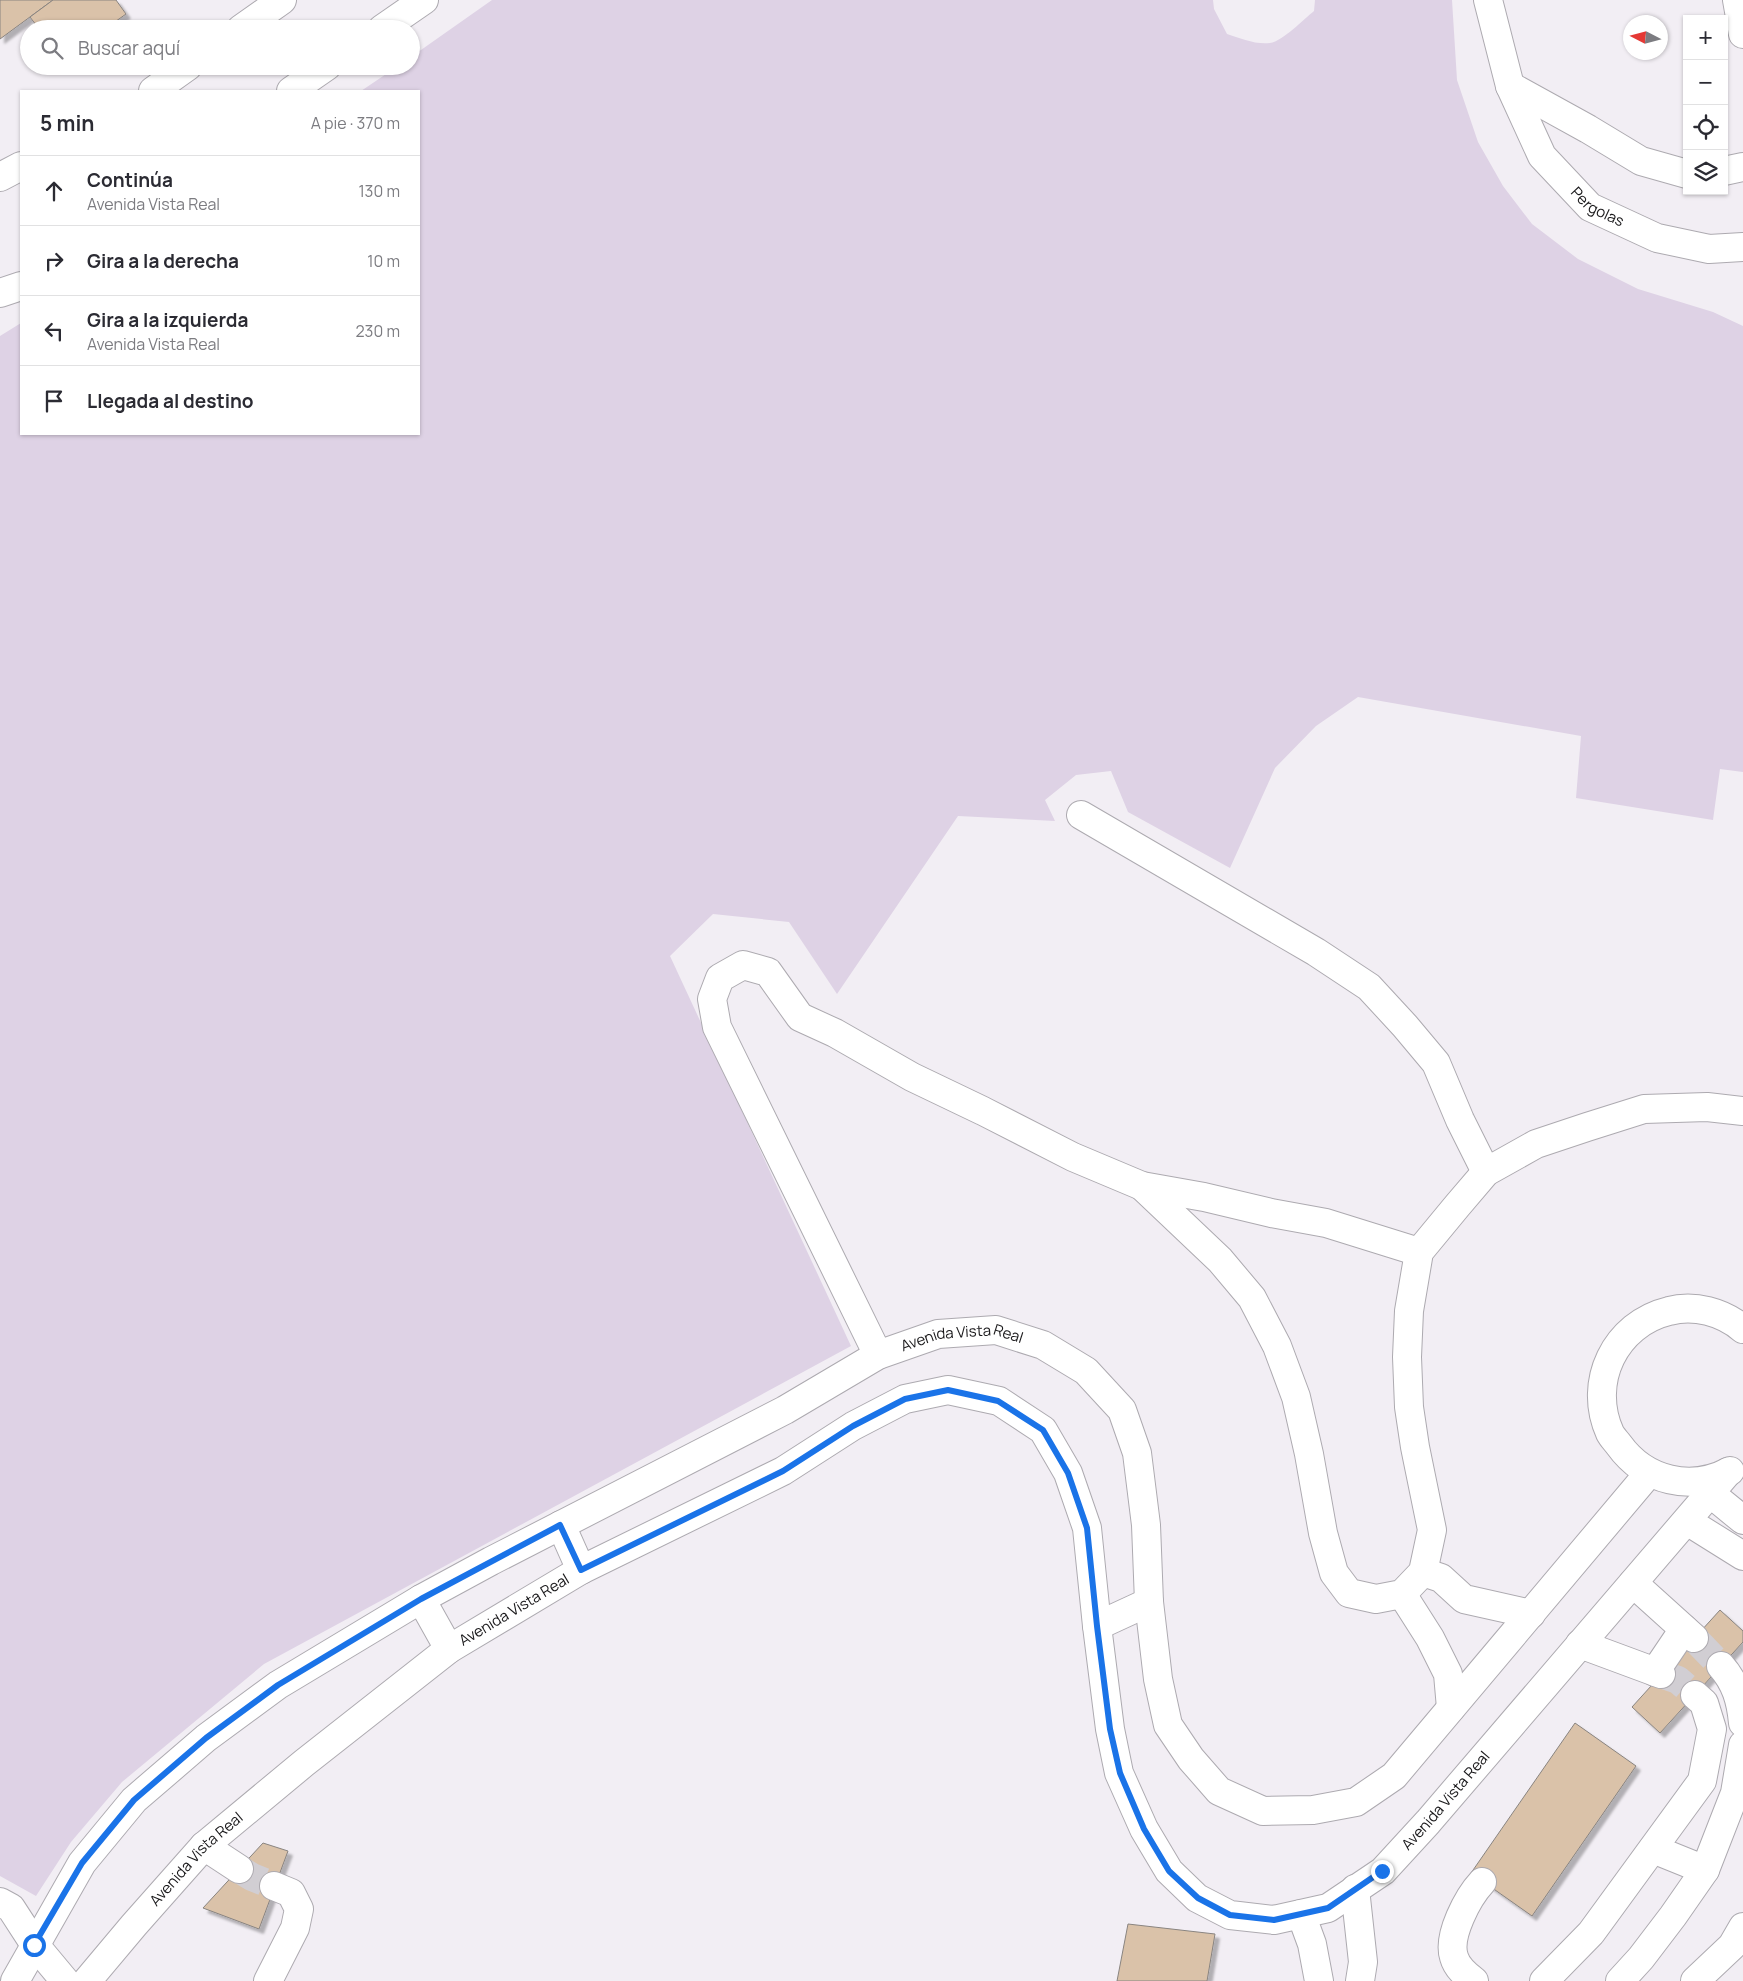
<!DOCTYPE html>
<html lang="es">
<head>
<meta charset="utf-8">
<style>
  :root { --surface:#fff; --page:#f2f2f3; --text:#2b2b33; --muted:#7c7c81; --line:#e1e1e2 }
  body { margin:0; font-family:Manrope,sans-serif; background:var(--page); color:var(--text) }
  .controls { position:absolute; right:15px; top:15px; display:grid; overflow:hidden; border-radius:0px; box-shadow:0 1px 4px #0004 }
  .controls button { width:45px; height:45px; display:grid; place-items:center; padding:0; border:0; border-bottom:1px solid var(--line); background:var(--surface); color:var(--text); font:25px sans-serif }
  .compass { position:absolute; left:1623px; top:15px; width:45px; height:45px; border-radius:50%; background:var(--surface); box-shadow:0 1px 4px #0004; rotate:276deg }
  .stop { position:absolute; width:15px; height:15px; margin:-11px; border:4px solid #1a73e8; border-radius:50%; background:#fff }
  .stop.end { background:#1a73e8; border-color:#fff; box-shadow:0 1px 5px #0008 }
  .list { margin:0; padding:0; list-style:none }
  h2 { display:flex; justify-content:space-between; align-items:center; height:65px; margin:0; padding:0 20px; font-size:21px }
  h2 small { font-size:16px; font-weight:400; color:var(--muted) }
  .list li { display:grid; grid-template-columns:32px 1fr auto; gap:15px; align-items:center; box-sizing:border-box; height:70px; padding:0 20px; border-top:1px solid var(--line) }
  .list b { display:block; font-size:19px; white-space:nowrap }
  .list p { margin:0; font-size:16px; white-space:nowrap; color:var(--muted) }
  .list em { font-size:16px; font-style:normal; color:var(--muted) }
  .icon { flex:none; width:28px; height:28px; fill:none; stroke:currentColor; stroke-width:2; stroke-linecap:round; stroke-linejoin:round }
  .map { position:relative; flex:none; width:1743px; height:1981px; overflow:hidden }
  .search { position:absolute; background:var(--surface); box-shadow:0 1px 4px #0004; left:20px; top:20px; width:400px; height:55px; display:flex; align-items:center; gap:12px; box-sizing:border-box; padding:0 18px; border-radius:28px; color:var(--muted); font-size:19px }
  .panel { position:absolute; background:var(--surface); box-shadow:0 1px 4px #0004; left:20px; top:90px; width:400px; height:345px; border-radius:0px }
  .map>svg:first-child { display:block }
  .green { fill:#ded2e5 }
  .building { fill:#dac2a9; stroke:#898480; filter:url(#shadow) }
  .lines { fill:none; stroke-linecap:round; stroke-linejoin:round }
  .minor-tunnel { stroke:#d1ced3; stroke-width:28; stroke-dasharray:28 14; stroke-linecap:butt }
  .minor-casing { stroke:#adaab0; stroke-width:30 }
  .minor { stroke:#fff; stroke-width:28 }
  .route { stroke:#1a73e8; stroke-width:6 }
  .labels { text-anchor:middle; stroke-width:5; stroke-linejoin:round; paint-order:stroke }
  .street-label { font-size:15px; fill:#19181a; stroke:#fff }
</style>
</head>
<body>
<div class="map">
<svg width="1743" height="1981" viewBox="0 0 1743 1981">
  <defs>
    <filter id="shadow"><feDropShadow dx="4.5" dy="4.5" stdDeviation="1" flood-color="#0004"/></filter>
  </defs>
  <rect width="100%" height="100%" fill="#f2eef4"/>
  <path class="green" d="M492 0H1213L1214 9 1227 34C1240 38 1256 45 1270 43 1283 41 1304 19 1314 11L1315 0H1452L1457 80 1478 142 1503 186 1532 224 1578 259 1638 289 1713 312 1743 326V772L1720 769 1713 820 1576 798 1581 736 1358 697 1316 726 1275 768 1230 868 1128 812 1111 771 1076 775 1045 800 1055 821 958 816 837 994 789 922 713 914 670 956 851 1346 264 1664 122 1782 71 1842 36 1896 0 1876V336L21 323V434H419V91H361L398 66H411V57Z"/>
  <g class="building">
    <path d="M0 0H53L0 39Z"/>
    <path d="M53 0H116L126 14 105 29H39L30 17Z"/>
    <path d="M1720 1610 1743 1631V1642L1660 1733 1632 1707Z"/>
    <path d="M1575 1723 1636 1766 1532 1916 1471 1873Z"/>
    <path d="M263 1843 288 1851 259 1929 203 1908Z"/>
    <path d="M1128 1924 1215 1934 1207 1981H1117Z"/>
  </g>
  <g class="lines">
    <g class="minor-tunnel">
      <path d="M1694 1638 1721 1666"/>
      <path d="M1661 1674 1678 1680 1695 1695"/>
      <path d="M239 1869 252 1877 274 1886"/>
    </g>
    <g class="minor-casing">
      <g id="minor">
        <path id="s1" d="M1488 0 1510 86 1542 156 1590 207 1657 238 1709 249 1743 247"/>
        <path d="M1737 0 1743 34"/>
        <path d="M241 29 282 0"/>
        <path d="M382 29 424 0"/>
        <path d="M1510 86 1588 129 1641 161 1687 174"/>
        <path d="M153 91 188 66"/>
        <path d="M291 91 327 66"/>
        <path d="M1724 171 1743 167"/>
        <path d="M0 177 21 166"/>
        <path d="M0 293 21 286"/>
        <path d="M1081 815 1316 952 1369 987 1405 1026 1436 1063 1460 1120 1486 1172"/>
        <path d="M1142 1186 1220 1260 1252 1298 1277 1346 1296 1397 1309 1454 1323 1533 1334 1573 1349 1593 1376 1599 1402 1594 1423 1572 1432 1530 1415 1447 1409 1407 1407 1357 1409 1311 1419 1252 1457 1206 1486 1172 1536 1144 1587 1127 1644 1109 1707 1107 1743 1111"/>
        <path d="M878 1355 717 1027 712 999 720 978 743 965 768 972 800 1017 835 1033 912 1077 983 1111 1073 1157 1142 1186 1204 1197 1271 1213 1326 1223 1419 1252"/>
        <path d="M1730 1471C1691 1492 1645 1481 1619 1445 1616 1441 1612 1437 1610 1433 1587 1382 1615 1324 1669 1311 1694 1304 1723 1312 1743 1329"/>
        <path d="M1710 1493 1743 1520"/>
        <path d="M1687 1521 1743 1556"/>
        <path d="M561 1525 581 1570"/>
        <path d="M1423 1572 1441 1578 1464 1599 1531 1614"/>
        <path d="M1633 1583 1694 1638"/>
        <path d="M1402 1594 1430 1638 1448 1674 1451 1708"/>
        <path d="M421 1599 449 1649"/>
        <path d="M1097 1626 1149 1602"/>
        <path d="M1580 1644 1661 1674"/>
        <path d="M1721 1666C1736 1683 1741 1701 1743 1723"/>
        <path d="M1655 1672 1684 1629"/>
        <path d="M204 1846 239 1869"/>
        <path d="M1653 1849 1705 1870"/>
        <path d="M1355 1889 1363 1962 1360 1981"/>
        <path d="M0 1902 11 1908 35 1945 65 1981"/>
        <path d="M1301 1914 1312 1944 1319 1981"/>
        <path id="s2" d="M15 1981 82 1863 134 1800 206 1738 278 1685 421 1599 491 1561 785 1410 878 1355 938 1334 996 1330 1043 1345 1086 1371 1122 1410 1137 1453 1146 1525 1149 1602 1158 1679 1168 1725 1191 1759 1219 1791 1263 1811 1313 1810 1356 1802 1394 1776 1649 1473"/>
        <path id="s3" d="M87 1981 134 1925 204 1846 304 1763 449 1649 581 1570 783 1471 853 1426 905 1399 948 1390 999 1401 1043 1430 1068 1473 1087 1528 1097 1626 1110 1729 1119 1773 1144 1829 1169 1871 1197 1898 1230 1915 1274 1920 1328 1908 1383 1871 1428 1822 1728 1472"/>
        <path d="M268 1981 295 1928 299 1909 291 1893 274 1886"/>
        <path d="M1474 1981C1466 1975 1457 1968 1454 1957 1447 1936 1468 1897 1482 1882"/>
        <path d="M1544 1981 1591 1933 1702 1781 1712 1729 1704 1703 1695 1695"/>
        <path d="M1620 1981 1641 1958 1673 1916 1705 1870 1735 1793 1743 1745"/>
        <path d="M1695 1981 1732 1946 1743 1927"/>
      </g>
    </g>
    <use href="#minor" class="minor"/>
  </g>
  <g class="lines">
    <path class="route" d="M34 1945 82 1863 134 1800 206 1738 278 1685 421 1599 560 1525 581 1570 783 1471 853 1426 905 1399 948 1390 998 1401 1043 1430 1068 1473 1087 1528 1097 1626 1110 1729 1120 1773 1144 1829 1169 1871 1198 1898 1230 1915 1274 1920 1328 1908 1382 1871"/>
  </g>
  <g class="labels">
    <g class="street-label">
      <text dy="5" stroke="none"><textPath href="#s1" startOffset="242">Pergolas</textPath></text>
      <text dy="5" stroke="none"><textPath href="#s2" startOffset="1174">Avenida Vista Real</textPath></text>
      <text dy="5" stroke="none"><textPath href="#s3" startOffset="569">Avenida Vista Real</textPath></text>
      <text dy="5" stroke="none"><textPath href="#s3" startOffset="1964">Avenida Vista Real</textPath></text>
      <text dy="5" stroke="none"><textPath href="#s3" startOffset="164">Avenida Vista Real</textPath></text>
    </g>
  </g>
</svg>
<div class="controls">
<button>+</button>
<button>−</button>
<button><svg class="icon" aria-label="locate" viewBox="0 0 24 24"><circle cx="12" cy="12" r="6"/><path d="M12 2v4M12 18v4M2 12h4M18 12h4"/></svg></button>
<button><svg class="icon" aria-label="layers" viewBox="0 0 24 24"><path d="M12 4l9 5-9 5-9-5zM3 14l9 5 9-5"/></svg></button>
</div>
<svg class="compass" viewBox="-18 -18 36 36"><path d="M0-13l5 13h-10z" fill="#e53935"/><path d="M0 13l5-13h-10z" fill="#7c7c81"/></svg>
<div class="stop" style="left:34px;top:1945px"></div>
<div class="stop end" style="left:1382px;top:1871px"></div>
<div class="search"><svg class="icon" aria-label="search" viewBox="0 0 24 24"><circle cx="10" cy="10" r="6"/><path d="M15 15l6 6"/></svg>Buscar aquí</div>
<section class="panel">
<h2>5 min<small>A pie · 370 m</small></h2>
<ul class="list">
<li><svg class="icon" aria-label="ahead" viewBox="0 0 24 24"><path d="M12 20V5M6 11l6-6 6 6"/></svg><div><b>Continúa</b><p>Avenida Vista Real</p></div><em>130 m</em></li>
<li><svg class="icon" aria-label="right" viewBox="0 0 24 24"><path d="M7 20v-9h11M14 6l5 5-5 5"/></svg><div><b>Gira a la derecha</b></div><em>10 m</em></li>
<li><svg class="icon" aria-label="left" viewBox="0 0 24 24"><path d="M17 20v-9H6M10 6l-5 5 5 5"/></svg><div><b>Gira a la izquierda</b><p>Avenida Vista Real</p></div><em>230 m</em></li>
<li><svg class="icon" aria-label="arrive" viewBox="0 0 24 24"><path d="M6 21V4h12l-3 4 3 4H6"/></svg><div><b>Llegada al destino</b></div></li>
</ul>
</section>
</div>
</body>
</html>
